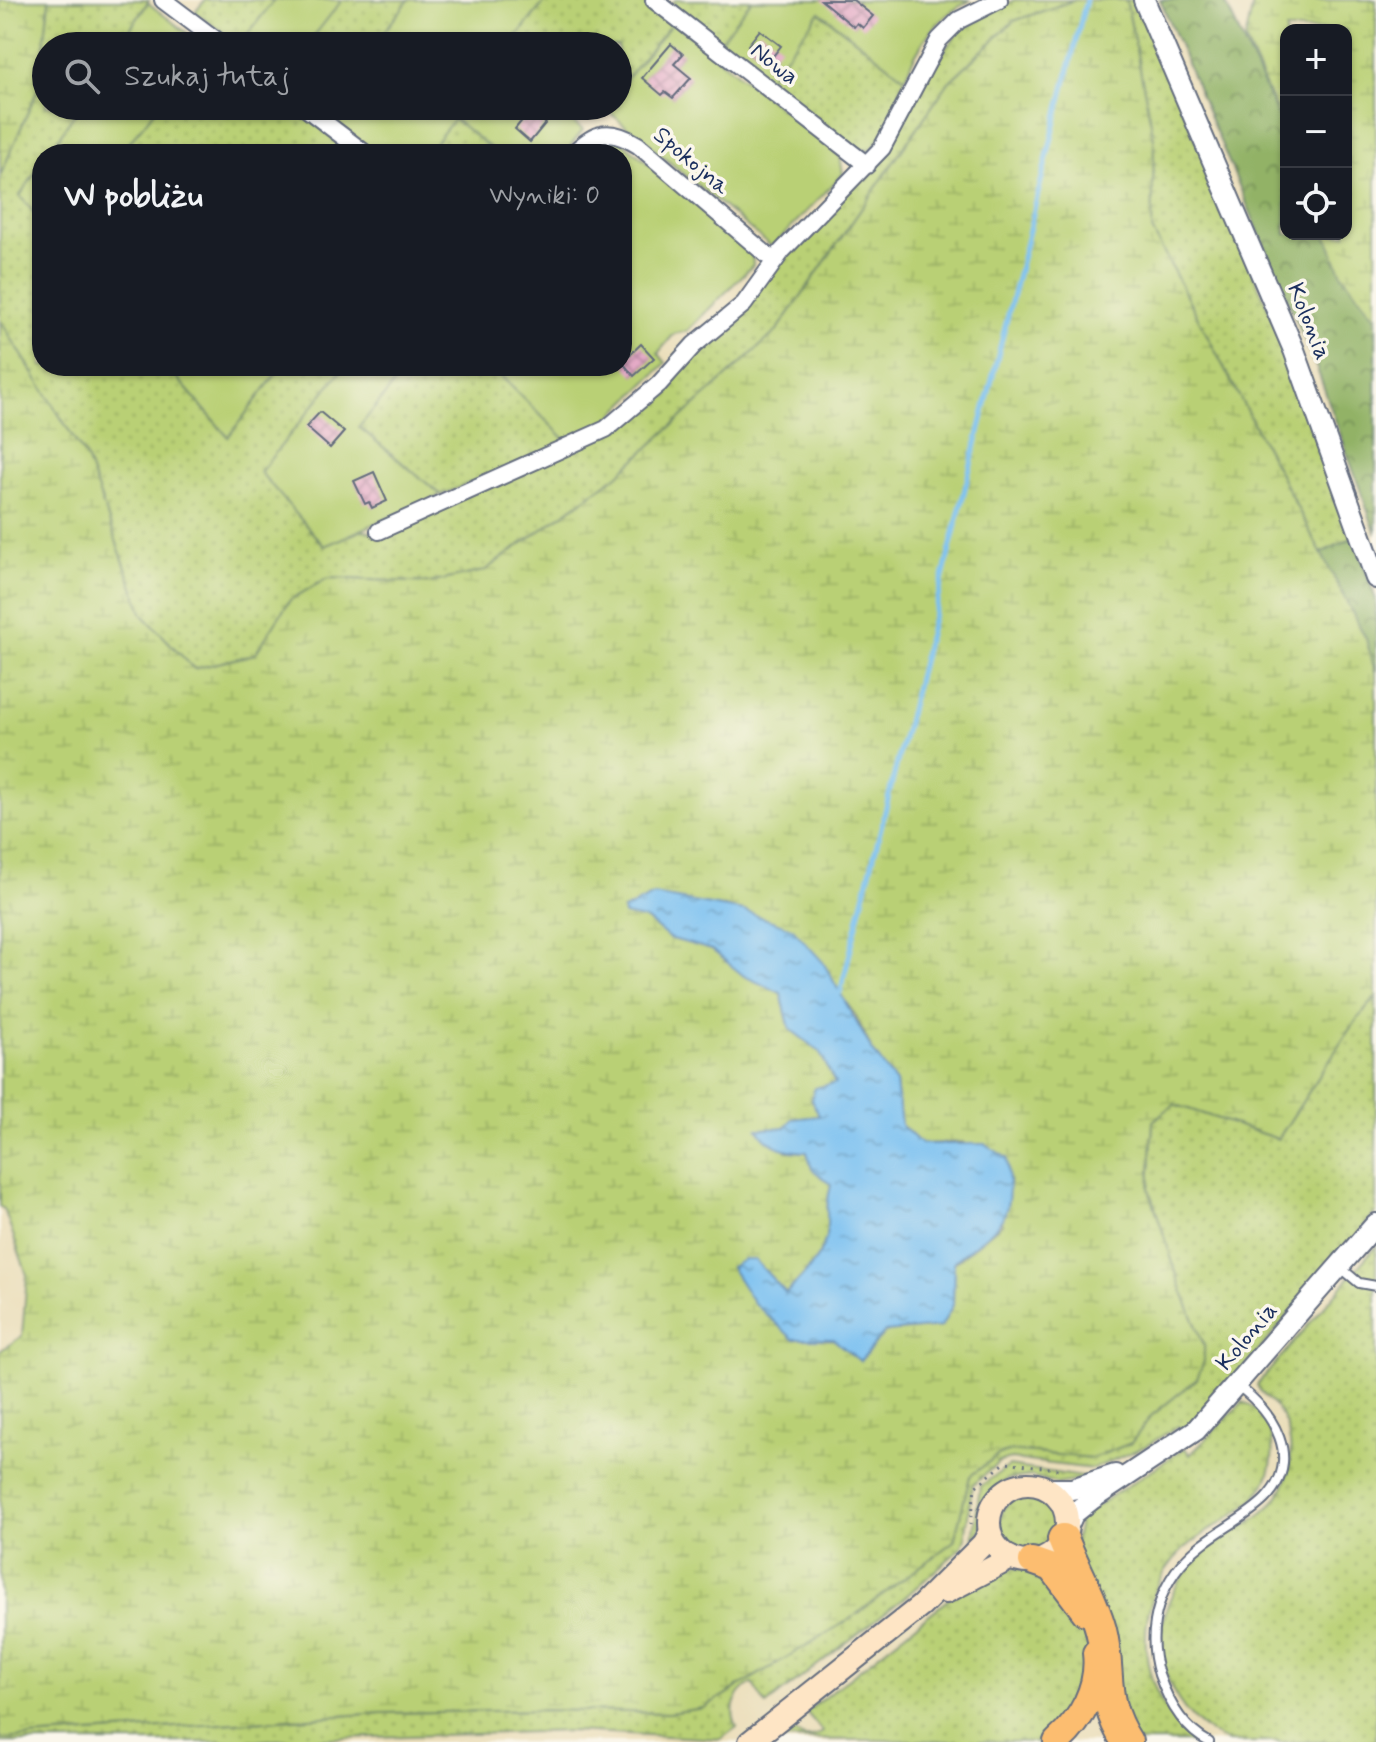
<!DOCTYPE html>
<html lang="pl">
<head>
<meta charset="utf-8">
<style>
  :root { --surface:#171b24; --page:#242831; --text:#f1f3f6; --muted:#9ea1a6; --line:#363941 }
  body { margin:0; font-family:Mynerve,sans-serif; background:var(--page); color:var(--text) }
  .controls { position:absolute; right:24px; top:24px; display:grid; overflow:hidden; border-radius:16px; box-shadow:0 2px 6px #0004 }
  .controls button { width:72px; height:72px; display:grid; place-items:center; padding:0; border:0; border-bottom:2px solid var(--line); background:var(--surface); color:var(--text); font:40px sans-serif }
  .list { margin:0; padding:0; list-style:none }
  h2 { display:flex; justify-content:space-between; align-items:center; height:104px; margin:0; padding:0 32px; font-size:34px }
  h2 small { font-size:26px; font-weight:400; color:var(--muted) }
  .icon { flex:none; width:44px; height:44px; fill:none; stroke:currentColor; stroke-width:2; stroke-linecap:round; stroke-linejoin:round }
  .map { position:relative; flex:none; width:1376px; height:1742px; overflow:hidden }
  .search { position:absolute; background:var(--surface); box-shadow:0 2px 6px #0004; left:32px; top:32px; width:600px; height:88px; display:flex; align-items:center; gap:20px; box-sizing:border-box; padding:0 28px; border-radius:44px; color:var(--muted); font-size:30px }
  .panel { position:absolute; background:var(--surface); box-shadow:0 2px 6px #0004; left:32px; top:144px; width:600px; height:232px; border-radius:32px }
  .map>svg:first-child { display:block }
  .grass { fill:url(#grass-dots); stroke:#6a8069; stroke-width:2 }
  .forest { fill:url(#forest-crowns); stroke:#567062; stroke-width:2 }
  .wetland { fill:url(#wetland-marsh); stroke:#6a8069; stroke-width:2; fill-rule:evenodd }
  .green { fill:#b9d074; stroke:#6a8069; stroke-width:2 }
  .water { fill:url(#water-ripples); stroke:#4a78a8; stroke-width:2 }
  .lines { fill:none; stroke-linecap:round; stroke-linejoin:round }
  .stream { stroke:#79c0f1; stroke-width:5 }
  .building { fill:url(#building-cross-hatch) }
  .service-casing { stroke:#646c7e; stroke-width:12 }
  .minor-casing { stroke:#646c7e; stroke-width:20 }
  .tertiary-casing { stroke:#646c7e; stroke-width:24 }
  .secondary-casing { stroke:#646c7e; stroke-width:26 }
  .primary-casing { stroke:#646c7e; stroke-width:30 }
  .motorway-casing { stroke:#646c7e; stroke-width:34 }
  .path { stroke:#646c7e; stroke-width:3; stroke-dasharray:2 6; stroke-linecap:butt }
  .service { stroke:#fff; stroke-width:8 }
  .minor { stroke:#fff; stroke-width:16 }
  .tertiary { stroke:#fff; stroke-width:20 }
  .secondary { stroke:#fee5c5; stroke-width:22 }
  .primary { stroke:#fcbd6f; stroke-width:26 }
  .motorway { stroke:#fcbd6f; stroke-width:30 }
  .labels { text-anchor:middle; stroke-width:7; stroke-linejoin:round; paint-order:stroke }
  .street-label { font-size:24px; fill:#1b2f5e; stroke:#fbf7ec }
</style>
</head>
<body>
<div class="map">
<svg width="1376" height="1742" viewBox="0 0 1376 1742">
  <defs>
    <pattern id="grass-dots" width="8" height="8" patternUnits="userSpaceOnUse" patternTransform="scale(2)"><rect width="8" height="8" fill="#b9d074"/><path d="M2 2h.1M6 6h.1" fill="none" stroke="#9eb367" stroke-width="1.8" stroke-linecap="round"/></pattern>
    <pattern id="forest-crowns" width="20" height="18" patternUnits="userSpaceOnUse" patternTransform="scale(2)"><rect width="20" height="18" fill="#92b266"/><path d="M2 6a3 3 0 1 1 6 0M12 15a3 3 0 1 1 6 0" fill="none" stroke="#769157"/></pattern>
    <pattern id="wetland-marsh" width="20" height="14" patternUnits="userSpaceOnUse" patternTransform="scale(2)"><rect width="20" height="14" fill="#b9d074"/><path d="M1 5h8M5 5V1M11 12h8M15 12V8" fill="none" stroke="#9eb367"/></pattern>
    <pattern id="water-ripples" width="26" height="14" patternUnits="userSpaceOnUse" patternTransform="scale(2)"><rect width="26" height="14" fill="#79c0f1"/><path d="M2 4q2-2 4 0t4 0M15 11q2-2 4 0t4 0" fill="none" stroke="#629cc6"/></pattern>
    <pattern id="building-cross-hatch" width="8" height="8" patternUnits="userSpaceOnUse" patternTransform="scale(2)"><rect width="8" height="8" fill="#e4aac6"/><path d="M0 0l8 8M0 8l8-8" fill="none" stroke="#b88ba4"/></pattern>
  </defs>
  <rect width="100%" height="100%" fill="#fbf7ec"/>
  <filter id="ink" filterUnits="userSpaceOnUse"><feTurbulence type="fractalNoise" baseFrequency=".0125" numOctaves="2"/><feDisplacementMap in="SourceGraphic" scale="16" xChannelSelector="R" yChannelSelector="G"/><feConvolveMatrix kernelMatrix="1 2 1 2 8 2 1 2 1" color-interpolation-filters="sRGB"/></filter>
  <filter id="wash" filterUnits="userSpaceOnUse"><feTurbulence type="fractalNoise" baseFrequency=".006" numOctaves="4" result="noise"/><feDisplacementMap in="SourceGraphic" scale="32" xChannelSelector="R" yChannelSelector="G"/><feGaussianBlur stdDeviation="1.8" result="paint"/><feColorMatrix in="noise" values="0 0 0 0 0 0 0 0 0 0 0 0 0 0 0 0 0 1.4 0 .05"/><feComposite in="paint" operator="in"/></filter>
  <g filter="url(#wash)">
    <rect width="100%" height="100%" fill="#ebdeba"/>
    <g class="grass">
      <path d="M49 0H149L119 46H46V106H80L48 154H42V163L20 196 42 222V366H167L228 437 282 366H345L261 472 324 546 363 530 381 535 625 419 858 181 932 64 961 30 1014 0H1075L1014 21 949 82 777 331 618 475 484 571 430 583 328 578 290 600 256 654 194 669 143 615 86 458 0 320V176L40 84Z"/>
      <path d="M205 0H274L239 45 195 12Z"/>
      <path d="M342 0H409L373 46H306Z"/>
      <path d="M546 0H644L673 22 618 89V46H509Z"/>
      <path d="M675 0H752L719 42 672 4Z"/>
      <path d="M1126 0H1136L1269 310 1354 537 1321 553 1152 230 1154 139Z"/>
      <path d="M819 12 905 78 883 135 870 151 855 148 767 79Z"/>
      <path d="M158 106H293L354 154H133L125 148Z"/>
      <path d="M454 119 498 154H426Z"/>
      <path d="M408 366H510L501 376 568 442 441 495 359 427Z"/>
      <path d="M1376 997V1212L1210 1408 1184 1433 1178 1426 1146 1446 1093 1469 1011 1459 999 1462 972 1486 965 1539 961 1548 904 1598 766 1705 752 1683C736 1693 728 1708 737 1727L721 1739 572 1731 208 1742H0V1739L381 1713 547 1710 669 1713 703 1708 850 1619 954 1541 970 1476 998 1455 1011 1451 1093 1458 1131 1443 1151 1416 1197 1379 1204 1345 1180 1285 1149 1189 1153 1121 1174 1104 1278 1139 1351 1027Z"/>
      <path d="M1376 1246V1742H1229C1201 1732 1178 1707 1168 1679 1149 1628 1171 1577 1213 1546 1240 1527 1272 1515 1285 1483 1294 1459 1293 1428 1276 1408 1269 1399 1262 1396 1257 1385Z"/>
      <path d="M1243 1402C1277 1414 1280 1465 1260 1491 1241 1515 1206 1529 1183 1550 1128 1601 1135 1699 1197 1742H1134L1073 1550 1080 1517 1185 1448 1190 1455Z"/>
      <path d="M1009 1466 1089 1478 1058 1484 1032 1476 1008 1479 994 1489 985 1503 980 1531 973 1540 980 1486Z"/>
      <circle cx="1028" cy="1523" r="28"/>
      <path d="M1013 1568 1037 1571C1051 1587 1073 1604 1081 1623 1101 1664 1076 1720 1039 1742L773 1739 789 1726C799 1738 809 1741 823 1732L806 1712 964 1587Z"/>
    </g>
    <g class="forest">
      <path d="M1160 0H1224L1286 133V234H1326L1342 274 1376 318V534L1317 369Z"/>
      <path d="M1354 537 1376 600V676L1366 639 1321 553Z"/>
    </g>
    <g class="wetland">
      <path d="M0 0H49L40 84 0 176Z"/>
      <path d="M1075 0H1126L1154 139 1152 230 1366 639 1376 676V997L1351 1027 1278 1139 1174 1104 1153 1121 1149 1189 1180 1285 1204 1346V1361L1197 1379 1151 1416 1131 1443 1093 1458 1011 1451 998 1455 970 1476 954 1541 850 1619 703 1708 669 1713 547 1710 381 1713 0 1739V1351L22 1336 27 1275 4 1209 0 1207V320L86 458 143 615 194 669 255 654 290 600 328 578 430 583 484 571 618 475 777 331 949 82 1014 21ZM654 896 744 911 792 929 856 1016 872 1050 896 1083 901 1125 921 1144 963 1142 1002 1224 954 1263 953 1305 941 1327 885 1332 860 1361 833 1339H793L755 1260 786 1293C802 1277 826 1254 827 1229 827 1213 827 1200 831 1184L812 1169 807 1152 786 1151 792 1119 820 1116 812 1100 835 1083 820 1052 790 1029 781 993 744 976 712 950 669 938 647 920 623 910Z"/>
      <path d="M1254 0H1376V318L1342 274 1326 234H1346V30H1286V133L1245 40Z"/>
    </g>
    <g class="green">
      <path d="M274 0H342L306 46H239Z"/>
      <path d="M409 0H546L509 46H373Z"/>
      <path d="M752 0H971C937 16 918 44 905 78L820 12 767 79 719 42Z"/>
      <path d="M148 3 204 46H119Z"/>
      <path d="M673 22 840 156 843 174 772 247 603 107 618 106V89Z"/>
      <path d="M80 106H158L125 148 127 154H48Z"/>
      <path d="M327 106H552L583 130 564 154H498L454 119 426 154H377L322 112Z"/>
      <path d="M619 139 752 251 753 265 687 331 674 334 658 353 666 363 602 426 568 442 500 375 510 366H622V154H584L596 141Z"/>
      <path d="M42 163V222L20 196Z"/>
      <path d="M167 366H282L228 437Z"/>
      <path d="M345 366H381L398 379 359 427 441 495 324 546 260 472Z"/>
    </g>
    <path class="water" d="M654 895 744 911 792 928 823 962 872 1050 896 1083 901 1125 921 1144H985L1007 1158C1015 1227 1000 1222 954 1262L953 1305 941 1327 885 1332 860 1361 833 1339H793L754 1303 731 1267 743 1260H755L786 1293C803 1277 826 1254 827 1229 827 1213 827 1201 831 1184L812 1169 807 1152C787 1151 769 1148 758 1129L785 1128 792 1119 819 1116 812 1100 814 1088 835 1083 820 1052 790 1029 781 993 744 976 712 950 669 938 647 920 624 915 623 910Z"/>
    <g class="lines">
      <path class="stream" d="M840 993 1086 0"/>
    </g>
    <g id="blocks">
      <g class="building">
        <path d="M821 0H853L873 16 863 28 857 23 854 27Z"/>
        <path d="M760 30 781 46 769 61 748 45Z"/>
        <path d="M671 44 683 54 674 64 691 78 673 98 665 92 662 95 642 78Z"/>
        <path d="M533 107 548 120 530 142 515 129Z"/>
        <path d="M641 344 654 358 634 376 622 362Z"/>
        <path d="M320 412 344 432 330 448 306 427Z"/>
        <path d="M374 472 387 501 372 508 369 502 365 504 354 481Z"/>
      </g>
    </g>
  </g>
  <g filter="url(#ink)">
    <use href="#blocks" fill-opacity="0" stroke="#646c7e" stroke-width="2"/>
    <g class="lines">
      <g class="service-casing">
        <g id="service">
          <path d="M1340 1267 1359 1283 1376 1286"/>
          <path d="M1209 1742C1184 1729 1168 1701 1159 1675 1144 1627 1161 1576 1201 1545 1221 1529 1247 1517 1265 1499 1304 1459 1273 1412 1238 1386"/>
        </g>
      </g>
      <g class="minor-casing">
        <g id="minor">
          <path d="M163 0 224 46"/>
          <path d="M654 0 867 165"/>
          <path d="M303 106 366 154"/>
          <path d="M573 154C595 131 611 128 638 145L774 261"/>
          <path d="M379 531 606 429 659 384 694 345 744 304 782 251 882 148 939 40 959 20 999 0"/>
        </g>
      </g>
      <g class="tertiary-casing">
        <g id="tertiary">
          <path d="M1144 0 1294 350 1376 578"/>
          <path d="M1047 1489H1072L1115 1475"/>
          <path d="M1066 1530 1073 1514 1092 1499 1196 1430 1376 1224"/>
        </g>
      </g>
      <g class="secondary-casing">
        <g id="secondary">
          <circle cx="1028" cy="1523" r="39"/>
          <path d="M946 1592 1011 1558"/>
          <path d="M750 1742 921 1606 983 1544 990 1532"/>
        </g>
      </g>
      <g class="primary-casing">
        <g id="primary">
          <path d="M1032 1561 1052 1568 1085 1612"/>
          <path d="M1057 1742C1082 1720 1100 1687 1096 1653"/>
        </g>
      </g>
      <g class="motorway-casing">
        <path id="motorway" d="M1063 1539C1075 1570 1092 1597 1101 1630 1112 1673 1099 1699 1127 1742"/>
      </g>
      <path class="path" d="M971 1525 975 1487 1006 1462 1063 1470"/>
      <use href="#service" class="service"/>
      <use href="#minor" class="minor"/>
      <use href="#tertiary" class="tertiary"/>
      <use href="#secondary" class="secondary"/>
      <use href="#primary" class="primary"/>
      <use href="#motorway" class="motorway"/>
    </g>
  </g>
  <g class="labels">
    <g class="street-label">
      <text transform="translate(775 63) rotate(38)" y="8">Nowa</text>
      <text transform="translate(692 160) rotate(40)" y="8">Spokojna</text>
      <text transform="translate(1310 321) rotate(68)" y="8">Kolonia</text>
      <text transform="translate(1246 1336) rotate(-50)" y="8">Kolonia</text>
    </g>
  </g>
</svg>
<div class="controls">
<button>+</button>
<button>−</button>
<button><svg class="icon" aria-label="locate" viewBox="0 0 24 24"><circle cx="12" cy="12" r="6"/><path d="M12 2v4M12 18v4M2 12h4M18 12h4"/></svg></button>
</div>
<div class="search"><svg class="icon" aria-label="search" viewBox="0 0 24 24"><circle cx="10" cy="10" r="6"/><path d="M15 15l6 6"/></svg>Szukaj tutaj</div>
<section class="panel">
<h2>W pobliżu<small>Wyniki: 0</small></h2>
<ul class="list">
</ul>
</section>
</div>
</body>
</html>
